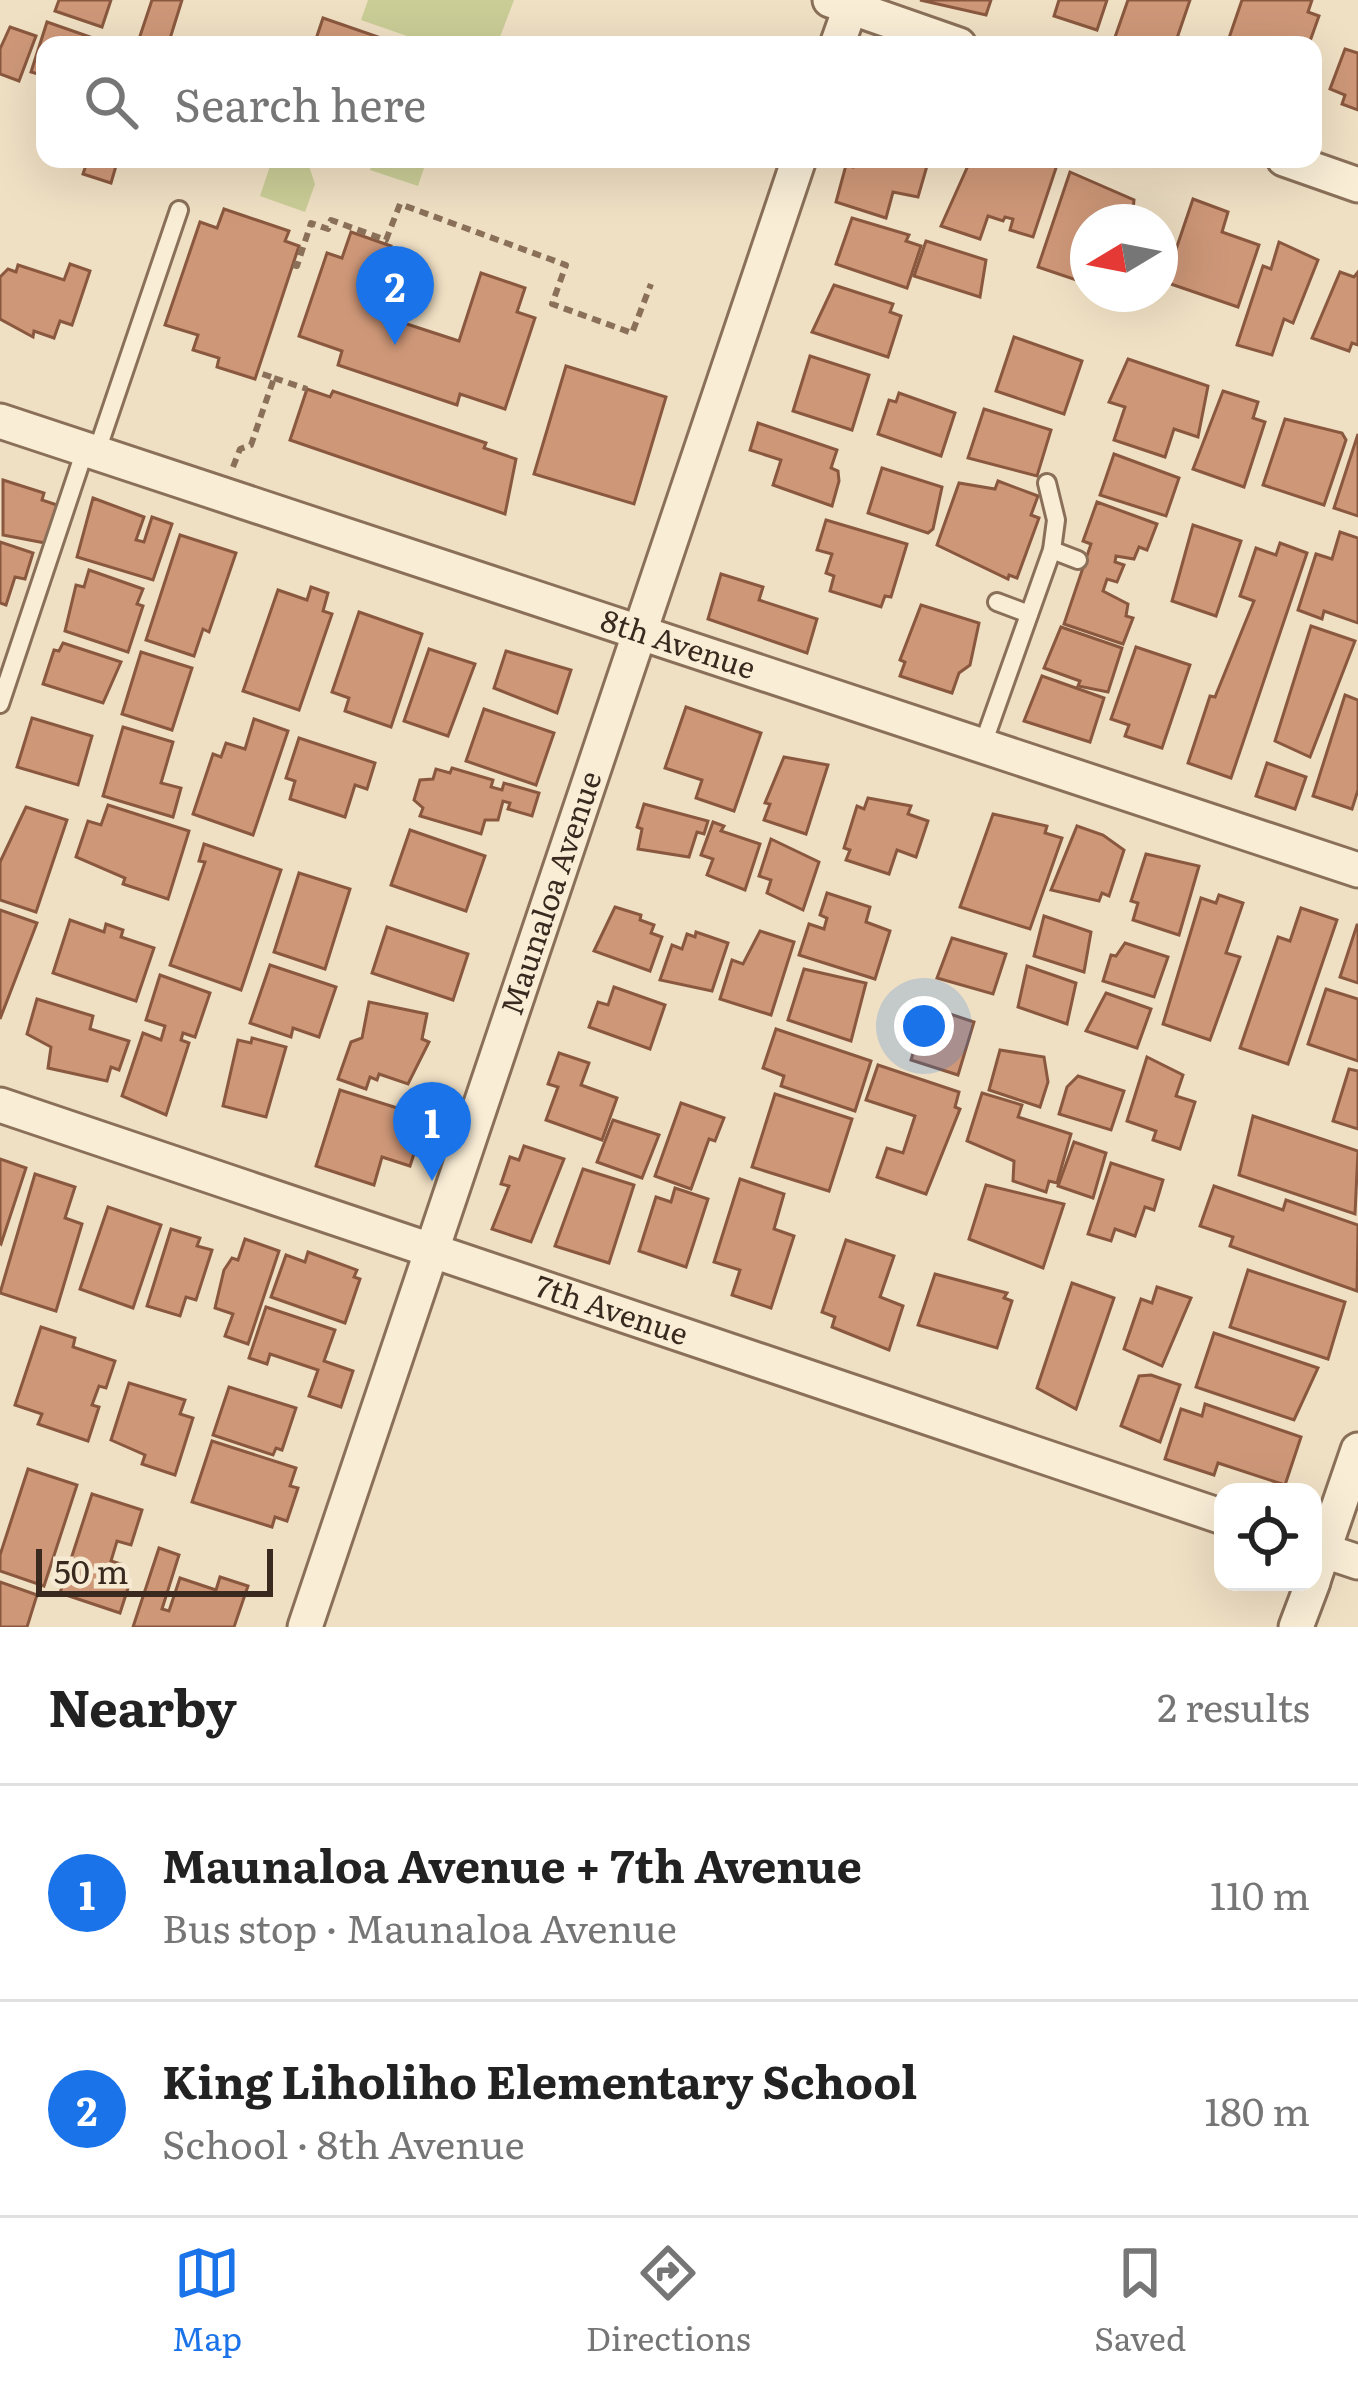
<!DOCTYPE html>
<html lang="en">
<head>
<meta charset="utf-8">
<style>
  :root { --surface:#fff; --page:#f2f2f2; --text:#222; --muted:#767676; --line:#e0e0e0; --accent:#1a73e8 }
  body { margin:0; font-family:Literata,serif; background:var(--page); color:var(--text) }
  .controls { position:absolute; right:36px; bottom:36px; display:grid; overflow:hidden; border-radius:24px; box-shadow:0 12px 48px #0002 }
  .controls button { width:108px; height:108px; display:grid; place-items:center; padding:0; border:0; border-bottom:3px solid var(--line); background:var(--surface); color:var(--text); font:60px sans-serif }
  .compass { position:absolute; left:1070px; top:204px; width:108px; height:108px; border-radius:50%; background:var(--surface); box-shadow:0 12px 48px #0002; rotate:260deg }
  .scale { position:absolute; left:36px; bottom:30px; width:237px; box-sizing:border-box; padding-left:12px; border:6px solid #39291e; border-top:0; font-size:33px; line-height:42px; white-space:nowrap; color:#39291e; -webkit-text-stroke:9px #f6ead3; paint-order:stroke }
  .you { position:absolute; left:924px; top:1026px; width:42px; height:42px; margin:-30px; border:9px solid #fff; border-radius:50%; background:#1a73e8; box-shadow:0 0 0 18px #1a73e833 }
  .badge { display:grid; place-items:center; width:78px; height:78px; border-radius:50%; background:var(--accent); color:#fff; font-size:39px; font-weight:700 }
  .pin { position:absolute; translate:-50% -99px; filter:drop-shadow(0 3px 6px #0008) }
  .pin::after { content:''; position:absolute; top:63px; width:42px; height:36px; background:inherit; clip-path:polygon(0 0,100% 0,50% 100%) }
  .list { margin:0; padding:0; list-style:none }
  h2 { display:flex; justify-content:space-between; align-items:center; height:156px; margin:0; padding:0 48px; font-size:51px }
  h2 small { font-size:39px; font-weight:400; color:var(--muted) }
  .list li { display:grid; grid-template-columns:78px 1fr auto; gap:36px; align-items:center; box-sizing:border-box; height:216px; padding:0 48px; border-top:3px solid var(--line) }
  .list b { display:block; font-size:45px; white-space:nowrap }
  .list p { margin:0; font-size:39px; white-space:nowrap; color:var(--muted) }
  .list em { font-size:39px; font-style:normal; color:var(--muted) }
  .icon { flex:none; width:66px; height:66px; fill:none; stroke:currentColor; stroke-width:2; stroke-linecap:round; stroke-linejoin:round }
  .map { position:relative; flex:none; width:1358px; height:1627px; overflow:hidden }
  .search { position:absolute; background:var(--surface); box-shadow:0 12px 48px #0002; left:36px; right:36px; top:36px; height:132px; display:flex; align-items:center; gap:30px; box-sizing:border-box; padding:0 42px; border-radius:24px; color:var(--muted); font-size:45px }
  .sheet { height:588px; background:var(--surface) }
  nav { display:flex; justify-content:space-around; align-items:center; box-sizing:border-box; height:168px; border-top:3px solid var(--line); background:var(--surface); font-size:33px; color:var(--muted) }
  nav a { display:grid; justify-items:center; gap:6px }
  nav .on { color:var(--accent) }
  .map>svg:first-child { display:block }
  .green { fill:#cacd96 }
  .building { fill:#ce9778; stroke:#89583e; stroke-width:3 }
  .lines { fill:none; stroke-linecap:round; stroke-linejoin:round }
  .service-casing { stroke:#8a7059; stroke-width:22 }
  .minor-casing { stroke:#8a7059; stroke-width:39 }
  .path { stroke:#8a7059; stroke-width:6; stroke-dasharray:9 6; stroke-linecap:butt }
  .service { stroke:#f9edd6; stroke-width:16 }
  .minor { stroke:#f9edd6; stroke-width:33 }
  .labels { text-anchor:middle; stroke-width:9; stroke-linejoin:round; paint-order:stroke }
  .street-label { font-size:30px; fill:#39291e; stroke:#f6ead3 }
</style>
</head>
<body>
<div class="map">
<svg width="1358" height="1627" viewBox="0 0 1358 1627">
  <rect width="100%" height="100%" fill="#efdfc3"/>
  <g class="green">
    <path d="M368 0H514L497 45H433L361 20Z"/>
    <path d="M285 159 308 163 315 184 305 212 260 196 271 163Z"/>
    <path d="M374 159H427L418 186 370 170Z"/>
  </g>
  <g class="building">
    <path d="M59 0H111L102 27 55 11Z"/>
    <path d="M152 0H182L168 45H137Z"/>
    <path d="M920 0H991L986 15Z"/>
    <path d="M1059 0H1107L1097 30 1054 16Z"/>
    <path d="M1128 0H1190L1175 44 1160 38H1149L1146 45 1114 40Z"/>
    <path d="M1242 0H1312L1308 12 1319 16 1309 44 1232 45 1229 38Z"/>
    <path d="M323 18 390 41 388 45H314Z"/>
    <path d="M47 22 96 39 95 45H45V76L31 72Z"/>
    <path d="M10 27 36 36 19 81 0 74V49Z"/>
    <path d="M1345 49 1358 53V110L1342 104 1345 95 1330 89Z"/>
    <path d="M88 159H118L111 183 83 174Z"/>
    <path d="M856 159H929L918 197 893 192 886 218 836 202 846 165 853 167Z"/>
    <path d="M971 159H1059L1033 237 1010 230 1013 219 1005 217 1003 221 988 216 980 239 941 226Z"/>
    <path d="M1070 172 1134 200 1132 222H1088V284L1038 267Z"/>
    <path d="M1193 199 1228 212 1222 232 1259 245 1238 307 1165 282Z"/>
    <path d="M224 209 289 231 285 241 299 246 255 379 217 367 219 358 193 350 198 335 165 325 200 222 217 228Z"/>
    <path d="M852 218 909 235 906 241 921 246 907 288 836 264Z"/>
    <path d="M351 232 391 246 370 312 459 341 481 273 525 288 517 312 535 318 505 409 460 394 457 405 338 365 342 351 299 336 327 253 342 258Z"/>
    <path d="M926 241 986 260 980 297 914 276Z"/>
    <path d="M1279 242 1318 260 1293 323 1284 319 1272 355 1237 345 1263 266 1271 269Z"/>
    <path d="M70 264 90 271 72 325 60 321 54 338 34 331 33 337 0 319V277L8 269 16 272 18 265 64 280Z"/>
    <path d="M1340 272 1354 277 1358 272V345L1352 343 1349 351 1312 338Z"/>
    <path d="M834 285 893 304 890 312 901 316 888 357 812 332Z"/>
    <path d="M1014 337 1082 361 1064 414 996 391Z"/>
    <path d="M810 356 869 375 852 430 793 411Z"/>
    <path d="M1128 359 1208 386 1198 437 1174 429 1165 457 1114 440 1125 407 1109 402Z"/>
    <path d="M566 366 666 397 634 504 534 474Z"/>
    <path d="M307 389 330 397 333 391 486 443 484 448 516 459 505 514 290 440Z"/>
    <path d="M1223 391 1258 402 1253 418 1265 422 1244 487 1193 469Z"/>
    <path d="M899 393 955 413 941 456 878 434 889 400 896 402Z"/>
    <path d="M984 409 1051 430 1037 476 968 458Z"/>
    <path d="M1285 419 1342 433 1346 440 1324 505 1263 485Z"/>
    <path d="M758 423 837 450 831 468 838 471 839 481 832 506 773 485 781 460 750 450Z"/>
    <path d="M1358 434V516L1334 508Z"/>
    <path d="M1114 454 1179 478 1166 516 1100 495Z"/>
    <path d="M882 468 942 487 933 529 928 533 868 513Z"/>
    <path d="M3 480 44 493 42 500 57 505 45 543 3 535Z"/>
    <path d="M998 481 1038 496 1031 515 1039 518 1017 578 1009 575 1008 579 937 545 959 483 995 489Z"/>
    <path d="M93 498 144 517 136 540 144 542 152 517 172 524 153 580 77 557Z"/>
    <path d="M1097 502 1157 524 1147 550 1139 547 1134 559 1116 556 1115 562 1124 565 1117 582 1107 579 1103 591 1128 604 1126 616 1133 618 1123 644 1064 624 1091 544 1083 541Z"/>
    <path d="M826 520 907 544 891 597 885 596 881 607 830 591 834 576 826 573 832 554 817 550Z"/>
    <path d="M1193 525 1241 541 1216 616 1172 601Z"/>
    <path d="M1340 532 1358 538V623L1324 611 1322 619 1298 610 1316 554 1332 559Z"/>
    <path d="M180 535 236 553 209 632 203 629 194 656 146 640Z"/>
    <path d="M0 542 33 553 25 579 15 577 6 605 0 603Z"/>
    <path d="M1280 543 1307 553 1231 778 1188 763 1210 696 1215 697 1254 601 1240 596 1256 548 1276 555Z"/>
    <path d="M89 570 143 589 137 604 143 606 128 652 65 631 76 585 84 587Z"/>
    <path d="M721 574 763 587 759 600 817 619 807 653 708 619Z"/>
    <path d="M311 587 328 593 323 611 332 614 299 710 243 691 278 590 307 600Z"/>
    <path d="M921 605 979 623 970 665 959 673 952 693 900 676 905 662 900 660Z"/>
    <path d="M359 612 422 634 391 727 345 711 349 698 332 692Z"/>
    <path d="M1311 626 1355 641 1310 757 1275 741Z"/>
    <path d="M1061 627 1122 648 1108 692 1078 686 1080 681 1044 668Z"/>
    <path d="M63 643 121 662 103 703 43 684 54 650 59 651Z"/>
    <path d="M1136 647 1190 665 1162 748 1125 736 1129 725 1111 719Z"/>
    <path d="M429 649 475 664 448 736 404 721Z"/>
    <path d="M506 651 571 670 557 713 494 688Z"/>
    <path d="M141 652 192 668 172 730 122 714Z"/>
    <path d="M1042 676 1104 698 1090 742 1024 721Z"/>
    <path d="M1345 695 1358 700V790L1352 809 1313 796Z"/>
    <path d="M686 707 761 733 734 811 696 798 702 780 665 768Z"/>
    <path d="M484 709 554 733 536 785 466 761Z"/>
    <path d="M32 718 92 736 78 785 17 767Z"/>
    <path d="M254 719 288 731 253 835 193 814 213 754 221 757 226 743 245 749Z"/>
    <path d="M123 727 173 742 161 783 181 788 173 817 103 796Z"/>
    <path d="M299 738 375 763 367 789 355 785 345 817 290 799 295 781 286 778Z"/>
    <path d="M784 757 828 765 806 834 764 820 770 804 765 803Z"/>
    <path d="M1267 763 1306 777 1295 809 1256 796Z"/>
    <path d="M452 768 493 780 491 787 502 790 504 783 539 793 532 816 508 809 510 803 503 801 498 820H485L481 834 420 816 423 808 414 800 420 780 433 779 436 769 450 773Z"/>
    <path d="M868 798 911 806 908 814 928 821 916 857 897 850 889 874 846 860 850 850 844 848 857 806 864 809Z"/>
    <path d="M644 804 708 821 704 834 697 832 689 857 638 849 642 829 637 827Z"/>
    <path d="M108 805 189 831 168 899 123 884 125 878 76 857 88 821 101 825Z"/>
    <path d="M26 807 67 820 36 912 0 900V862Z"/>
    <path d="M993 814 1047 826 1045 833 1062 838 1030 929 960 907Z"/>
    <path d="M713 822 724 826 721 831 760 844 745 890 707 875 713 859 701 855Z"/>
    <path d="M1077 826 1103 835 1124 850 1109 896 1102 893 1099 901 1051 890Z"/>
    <path d="M410 830 485 856 466 911 391 885Z"/>
    <path d="M771 839 819 862 803 910 767 893 771 880 759 876Z"/>
    <path d="M204 844 281 870 241 990 170 965 205 862 199 861Z"/>
    <path d="M1146 854 1199 866 1179 935 1133 920 1138 903 1131 901Z"/>
    <path d="M299 873 350 889 325 969 274 952Z"/>
    <path d="M827 893 870 907 866 922 890 931 875 979 799 955 809 924 824 929 827 918 820 915Z"/>
    <path d="M1219 895 1243 903 1226 953 1240 957 1210 1040 1163 1024 1201 898 1216 903Z"/>
    <path d="M615 907 641 915 640 920 654 925 651 933 662 937 650 971 594 951Z"/>
    <path d="M1301 908 1337 920 1288 1064 1240 1048 1278 937 1290 941Z"/>
    <path d="M0 910 37 923 0 1019Z"/>
    <path d="M1044 916 1091 932 1084 972 1034 956Z"/>
    <path d="M70 920 104 932 106 924 123 930 121 937 154 948 136 1001 53 973Z"/>
    <path d="M1357 925H1358V983L1340 977Z"/>
    <path d="M387 927 468 954 453 1000 372 973Z"/>
    <path d="M760 931 794 942 771 1015 720 999 732 960 743 964Z"/>
    <path d="M696 932 728 943 712 991 660 980 672 945 682 949 687 934 695 937Z"/>
    <path d="M952 938 1006 954 993 994 937 978Z"/>
    <path d="M1125 943 1168 957 1154 997 1103 981 1111 955 1116 956Z"/>
    <path d="M270 965 336 987 319 1037 293 1028 291 1037 250 1023Z"/>
    <path d="M1027 966 1076 983 1067 1024 1018 1007Z"/>
    <path d="M804 969 866 983 851 1041 788 1020Z"/>
    <path d="M160 975 210 993 195 1037 183 1033 181 1040 189 1043 166 1115 122 1096 143 1033 161 1040 165 1026 146 1020Z"/>
    <path d="M614 987 665 1005 650 1049 589 1027 598 1002 608 1005Z"/>
    <path d="M1326 989 1358 999V1061L1308 1044Z"/>
    <path d="M1106 993 1151 1009 1137 1048 1086 1031Z"/>
    <path d="M37 999 93 1016 90 1029 129 1041 119 1070 111 1067 107 1081 48 1068 51 1047 27 1034Z"/>
    <path d="M369 1002 427 1014 422 1039 429 1042 408 1084 379 1074 377 1080 370 1077 366 1089 338 1079 351 1042 362 1038Z"/>
    <path d="M938 1010 974 1022 958 1075 911 1060 918 1037 923 1038Z"/>
    <path d="M776 1029 871 1061 855 1111 781 1086 784 1076 763 1068Z"/>
    <path d="M252 1038 286 1047 266 1117 223 1106 238 1040 251 1043Z"/>
    <path d="M1000 1050 1044 1057 1048 1082 1040 1107 989 1090Z"/>
    <path d="M559 1053 589 1063 581 1085 617 1098 602 1140 546 1120 558 1087 548 1084Z"/>
    <path d="M1147 1057 1183 1075 1176 1096 1195 1102 1180 1149 1153 1140 1156 1131 1127 1121Z"/>
    <path d="M878 1065 959 1092 955 1107 960 1109 926 1194 877 1177 887 1148 903 1153 915 1116 866 1100Z"/>
    <path d="M1349 1069 1358 1071V1129L1333 1121Z"/>
    <path d="M1078 1076 1124 1091 1111 1130 1059 1114 1067 1087Z"/>
    <path d="M340 1090 426 1117 410 1166 382 1157 374 1185 316 1166Z"/>
    <path d="M982 1093 1022 1105 1018 1117 1071 1134 1057 1183 1049 1181 1046 1192 1013 1181 1014 1161 967 1141Z"/>
    <path d="M775 1094 852 1119 829 1191 752 1167Z"/>
    <path d="M681 1103 724 1118 715 1141 709 1139 691 1189 655 1176Z"/>
    <path d="M1253 1116 1358 1151 1355 1214 1239 1175Z"/>
    <path d="M613 1120 659 1135 642 1178 597 1162Z"/>
    <path d="M1074 1142 1106 1153 1093 1198 1058 1186Z"/>
    <path d="M524 1146 564 1159 531 1242 492 1229 509 1186 501 1184 510 1157 519 1160Z"/>
    <path d="M0 1159 26 1168 1 1244 0 1243Z"/>
    <path d="M1111 1163 1163 1180 1154 1210 1145 1207 1135 1236 1115 1229 1111 1241 1088 1234Z"/>
    <path d="M583 1169 634 1185 609 1263 555 1246Z"/>
    <path d="M35 1174 75 1187 65 1218 82 1224 56 1311 0 1293Z"/>
    <path d="M740 1179 784 1194 774 1229 794 1236 771 1308 732 1295 740 1270 714 1262Z"/>
    <path d="M986 1185 1064 1204 1043 1268 969 1239Z"/>
    <path d="M1214 1186 1283 1210 1286 1200 1358 1225 1357 1291 1230 1246 1233 1237 1200 1226Z"/>
    <path d="M675 1188 708 1199 686 1267 639 1251 656 1197 671 1202Z"/>
    <path d="M108 1207 161 1225 133 1308 80 1289Z"/>
    <path d="M171 1229 200 1238 197 1246 212 1250 196 1300 186 1297 180 1316 147 1306Z"/>
    <path d="M245 1239 279 1251 248 1344 225 1336 233 1314 215 1308 224 1270 232 1258 238 1260Z"/>
    <path d="M846 1240 894 1256 880 1297 903 1306 889 1350 832 1327 835 1317 822 1312Z"/>
    <path d="M308 1252 357 1270 354 1277 360 1279 345 1323 271 1297 286 1255 305 1262Z"/>
    <path d="M1248 1270 1345 1302 1328 1359 1230 1327Z"/>
    <path d="M935 1274 1007 1293 1004 1298 1012 1301 997 1348 918 1325Z"/>
    <path d="M1072 1283 1114 1298 1076 1409 1037 1388Z"/>
    <path d="M1157 1287 1191 1298 1162 1366 1124 1349 1141 1299 1152 1303Z"/>
    <path d="M266 1307 335 1330 324 1361 353 1371 341 1407 309 1396 318 1370 270 1354 267 1364 249 1358Z"/>
    <path d="M41 1327 75 1338 73 1347 115 1361 106 1388 99 1386 92 1405 99 1407 88 1441 38 1424 42 1414 15 1405Z"/>
    <path d="M1214 1333 1318 1368 1294 1420 1196 1387Z"/>
    <path d="M1151 1375 1180 1385 1160 1442 1121 1426 1139 1376Z"/>
    <path d="M129 1383 185 1400 180 1414 193 1418 175 1475 142 1464 145 1455 111 1440Z"/>
    <path d="M229 1387 296 1408 282 1450 276 1448 273 1455 213 1435Z"/>
    <path d="M1205 1404 1301 1437 1285 1485 1218 1463 1214 1475 1165 1459 1181 1409 1202 1416Z"/>
    <path d="M212 1441 296 1468 290 1486 298 1488 287 1521 275 1517 272 1527 192 1502Z"/>
    <path d="M28 1469 77 1485 44 1586 0 1571V1555Z"/>
    <path d="M92 1494 142 1510 131 1545 117 1541 111 1561 121 1564 117 1580 129 1585 120 1613 60 1593Z"/>
    <path d="M159 1548 179 1555 162 1609 169 1611 180 1578 216 1590 220 1577 248 1586 234 1627H133Z"/>
    <path d="M0 1582 37 1595 27 1627H0Z"/>
  </g>
  <g class="lines">
    <g class="service-casing">
      <g id="service">
        <path d="M96 454 179 210"/>
        <path d="M1052 550 1078 560"/>
        <path d="M997 602 1029 614"/>
        <path d="M0 704 85 450"/>
        <path d="M982 747 1052 550 1056 520 1047 483"/>
      </g>
    </g>
    <g class="minor-casing">
      <g id="minor">
        <path d="M830 0 959 45"/>
        <path d="M837 45 853 0"/>
        <path d="M1284 159 1358 185"/>
        <path id="s1" d="M0 421 1358 870"/>
        <path id="s2" d="M0 1105 1223 1517"/>
        <path d="M1313 1547 1358 1562"/>
        <path d="M1313 1581 1358 1450"/>
        <path id="s3" d="M305 1627 799 159"/>
        <path d="M1296 1627 1313 1582"/>
      </g>
    </g>
    <g class="path">
      <path d="M293 265 297 266 311 223 328 229 331 220 386 240 400 204 566 265 552 304 632 333 651 284"/>
      <path d="M274 378 307 389"/>
      <path d="M233 467 240 449 251 445 274 378 257 372"/>
    </g>
    <use href="#service" class="service"/>
    <use href="#minor" class="minor"/>
  </g>
  <g class="labels">
    <g class="street-label">
      <text dy="10" stroke="none"><textPath href="#s1" startOffset="714">8th Avenue</textPath></text>
      <text dy="10" stroke="none"><textPath href="#s3" startOffset="774">Maunaloa Avenue</textPath></text>
      <text dy="10" stroke="none"><textPath href="#s2" startOffset="645">7th Avenue</textPath></text>
    </g>
  </g>
</svg>
<div class="controls">
<button><svg class="icon" aria-label="locate" viewBox="0 0 24 24"><circle cx="12" cy="12" r="6"/><path d="M12 2v4M12 18v4M2 12h4M18 12h4"/></svg></button>
</div>
<svg class="compass" viewBox="-18 -18 36 36"><path d="M0-13l5 13h-10z" fill="#e53935"/><path d="M0 13l5-13h-10z" fill="#767676"/></svg>
<div class="scale">50 m</div>
<div class="you"></div>
<div class="pin badge" style="left:432px;top:1181px">1</div>
<div class="pin badge" style="left:395px;top:345px">2</div>
<div class="search"><svg class="icon" aria-label="search" viewBox="0 0 24 24"><circle cx="10" cy="10" r="6"/><path d="M15 15l6 6"/></svg>Search here</div>
</div>
<section class="sheet">
<h2>Nearby<small>2 results</small></h2>
<ul class="list">
<li><span class="badge">1</span><div><b>Maunaloa Avenue + 7th Avenue</b><p>Bus stop · Maunaloa Avenue</p></div><em>110 m</em></li>
<li><span class="badge">2</span><div><b>King Liholiho Elementary School</b><p>School · 8th Avenue</p></div><em>180 m</em></li>
</ul>
</section>
<nav>
<a class="on"><svg class="icon" aria-label="map" viewBox="0 0 24 24"><path d="M3 6l6-2 6 2 6-2v14l-6 2-6-2-6 2zM9 4v14M15 6v14"/></svg>Map</a>
<a><svg class="icon" aria-label="directions" viewBox="0 0 24 24"><path d="M12 3l9 9-9 9-9-9zM9 14v-3h6M13 9l2 2-2 2"/></svg>Directions</a>
<a><svg class="icon" aria-label="saved" viewBox="0 0 24 24"><path d="M7 4h10v16l-5-4-5 4z"/></svg>Saved</a>
</nav>
</body>
</html>
